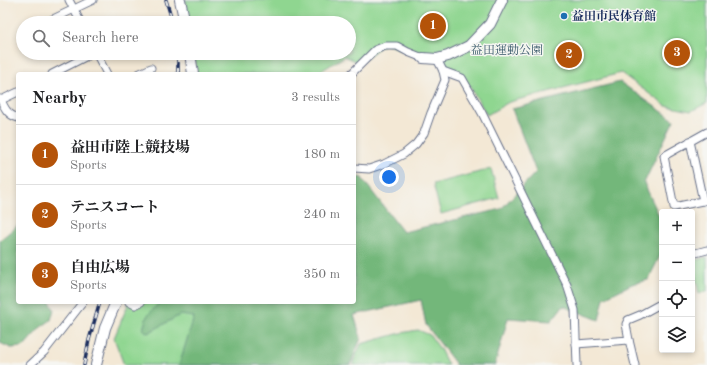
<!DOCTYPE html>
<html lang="en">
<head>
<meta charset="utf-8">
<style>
  :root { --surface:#fff; --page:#f2f2f2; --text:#202124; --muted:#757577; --line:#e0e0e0; --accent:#b45309 }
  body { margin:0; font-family:"Old Standard TT","Noto Serif JP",serif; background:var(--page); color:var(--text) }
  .controls { position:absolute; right:12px; bottom:12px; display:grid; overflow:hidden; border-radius:4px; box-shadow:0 2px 6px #0003 }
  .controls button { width:36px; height:36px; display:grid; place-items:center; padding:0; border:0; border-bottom:1px solid var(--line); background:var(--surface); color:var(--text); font:20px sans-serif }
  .you { position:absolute; left:389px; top:177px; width:14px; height:14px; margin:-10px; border:3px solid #fff; border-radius:50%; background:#1a73e8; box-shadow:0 0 0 6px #1a73e833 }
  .badge { display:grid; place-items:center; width:26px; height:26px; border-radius:50%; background:var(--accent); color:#fff; font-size:13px; font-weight:700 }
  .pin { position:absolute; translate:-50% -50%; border:2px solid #fff; box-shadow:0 1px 4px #0006 }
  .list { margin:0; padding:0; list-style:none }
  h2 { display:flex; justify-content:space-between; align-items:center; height:52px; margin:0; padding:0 16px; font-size:17px }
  h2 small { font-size:13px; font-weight:400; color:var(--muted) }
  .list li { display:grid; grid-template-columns:26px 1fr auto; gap:12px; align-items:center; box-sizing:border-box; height:60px; padding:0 16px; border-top:1px solid var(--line) }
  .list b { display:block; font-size:15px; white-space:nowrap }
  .list p { margin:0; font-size:13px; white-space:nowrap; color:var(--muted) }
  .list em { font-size:13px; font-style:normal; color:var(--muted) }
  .icon { flex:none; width:22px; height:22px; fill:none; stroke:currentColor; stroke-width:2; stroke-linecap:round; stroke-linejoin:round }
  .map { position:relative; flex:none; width:707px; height:365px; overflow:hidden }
  .search { position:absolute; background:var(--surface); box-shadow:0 2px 6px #0003; left:16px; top:16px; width:340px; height:44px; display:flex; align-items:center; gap:10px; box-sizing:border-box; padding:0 14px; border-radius:22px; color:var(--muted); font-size:15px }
  .panel { position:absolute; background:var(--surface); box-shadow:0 2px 6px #0003; left:16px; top:72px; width:340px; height:232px; border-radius:4px }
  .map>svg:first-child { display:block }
  .green { fill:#8fd690; stroke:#558277 }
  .forest { fill:#73b77a; stroke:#47736c }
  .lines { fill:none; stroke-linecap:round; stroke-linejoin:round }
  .street-casing { stroke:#677088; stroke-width:9 }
  .secondary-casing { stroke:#677088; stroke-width:12 }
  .street { stroke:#fff; stroke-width:7 }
  .secondary { stroke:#fff; stroke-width:10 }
  .rail-casing { stroke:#1b2f5e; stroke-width:3.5 }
  .rail { stroke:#f6f6f2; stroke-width:2; stroke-dasharray:6; stroke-linecap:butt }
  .poi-dot { fill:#1f6fb2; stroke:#f6f6f2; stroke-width:1.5 }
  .labels { text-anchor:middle; stroke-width:3; stroke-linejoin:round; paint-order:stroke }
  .poi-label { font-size:12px; font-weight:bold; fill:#1b2f5e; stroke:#f6f6f2; text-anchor:start }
  .park-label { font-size:12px; fill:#38596a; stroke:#f6f6f2 }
</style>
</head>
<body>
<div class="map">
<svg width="707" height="365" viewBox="0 0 707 365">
  <rect width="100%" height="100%" fill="#f6f6f2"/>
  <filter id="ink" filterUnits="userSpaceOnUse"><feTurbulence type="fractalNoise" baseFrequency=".025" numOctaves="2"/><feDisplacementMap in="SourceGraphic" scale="8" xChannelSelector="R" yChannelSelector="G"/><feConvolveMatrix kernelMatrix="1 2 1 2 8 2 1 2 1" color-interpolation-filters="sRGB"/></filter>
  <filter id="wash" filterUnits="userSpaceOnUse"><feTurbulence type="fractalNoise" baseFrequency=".012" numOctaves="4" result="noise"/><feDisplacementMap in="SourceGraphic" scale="16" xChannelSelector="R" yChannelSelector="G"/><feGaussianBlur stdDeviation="0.9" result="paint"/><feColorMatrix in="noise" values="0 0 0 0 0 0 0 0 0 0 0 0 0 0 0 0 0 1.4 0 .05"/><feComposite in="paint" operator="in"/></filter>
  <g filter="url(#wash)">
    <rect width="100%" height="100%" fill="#f3e8d5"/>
    <g class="green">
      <path d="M185 0H707V103L691 111 666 106 621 73 509 102 487 115 464 77 450 72 441 54 424 55 384 44 359 63 345 56 316 74H197L194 53H349V23H189Z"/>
      <path d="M491 169 499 198 441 214 433 184Z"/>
      <path d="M707 257V291L699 293 692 261Z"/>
      <path d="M129 302H331L342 365H124L114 338Z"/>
      <path d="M418 330 430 335 440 349 448 365H353V362L361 344 401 333Z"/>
    </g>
    <g class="forest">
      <path d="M620 82 674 120 644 183 662 222V252L648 280 632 284 604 298 599 320 563 306 551 321 508 318 495 365H455V363L426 325 421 300 354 315 361 338 350 365H179L194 317 180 315 148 333 143 329 147 316 160 302H354V178L361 177 403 232 501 209 536 172 512 109Z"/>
      <path d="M18 225V302H50L54 309 51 320 41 327 23 347 11 348 0 343V240Z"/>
    </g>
  </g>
  <g filter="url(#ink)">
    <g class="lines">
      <g class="street-casing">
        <g id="street">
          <path d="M69 0 81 23"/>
          <path d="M51 20 93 0"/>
          <path d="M96 53 107 74"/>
          <path d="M443 71 462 78 482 113 567 285 575 310 577 365"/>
          <path d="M52 74 93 53"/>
          <path d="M138 74 151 68"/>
          <path d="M351 74 375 50 385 46H397L408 52 423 58"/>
          <path d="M0 99 1 100 18 92"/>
          <path d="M1 100C5 109 8 115 18 118"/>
          <path d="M707 132 664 156 674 207 707 200"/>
          <path d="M690 141 703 201"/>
          <path d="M354 168 369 169 384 164 404 154 416 144 424 133 431 113 445 80 443 71 437 59"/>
          <path d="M692 254 707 250"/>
          <path d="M129 302 135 305 141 302"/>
          <path d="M629 340 635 365"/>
          <path d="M576 344 629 340 626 324 628 320 640 315 662 303"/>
          <path d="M30 365 44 352 83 302"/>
        </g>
      </g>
      <g class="secondary-casing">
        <g id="secondary">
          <path d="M180 0 185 23"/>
          <path d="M190 53 193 74"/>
          <path d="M423 58 437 59 448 56 469 46 490 24 502 0"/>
          <path d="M96 365 105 328 116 302"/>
        </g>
      </g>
      <use href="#street" class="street"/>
      <use href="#secondary" class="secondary"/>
      <g class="rail-casing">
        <g id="rail">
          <path d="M166 0 173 23"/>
          <path d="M178 74V53"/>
          <path d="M84 365 89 340 100 302"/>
        </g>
      </g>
      <use href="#rail" class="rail"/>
    </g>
  </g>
  <circle class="poi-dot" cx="564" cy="16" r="4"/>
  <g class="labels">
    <g class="poi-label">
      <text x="572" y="20">益田市民体育館</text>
    </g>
    <g class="park-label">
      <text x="507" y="54">益田運動公園</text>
    </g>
  </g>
</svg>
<div class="controls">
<button>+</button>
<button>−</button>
<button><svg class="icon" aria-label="locate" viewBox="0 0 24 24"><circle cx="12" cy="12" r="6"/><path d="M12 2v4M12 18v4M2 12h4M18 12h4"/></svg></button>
<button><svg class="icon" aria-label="layers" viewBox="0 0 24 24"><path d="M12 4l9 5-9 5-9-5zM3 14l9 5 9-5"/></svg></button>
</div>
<div class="you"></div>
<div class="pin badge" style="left:433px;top:26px">1</div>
<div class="pin badge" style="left:569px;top:55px">2</div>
<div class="pin badge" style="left:677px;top:53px">3</div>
<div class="search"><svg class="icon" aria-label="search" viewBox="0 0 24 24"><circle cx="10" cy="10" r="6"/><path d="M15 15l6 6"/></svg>Search here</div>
<section class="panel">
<h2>Nearby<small>3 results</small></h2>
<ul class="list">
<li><span class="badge">1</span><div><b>益田市陸上競技場</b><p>Sports</p></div><em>180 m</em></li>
<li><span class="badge">2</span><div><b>テニスコート</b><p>Sports</p></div><em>240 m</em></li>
<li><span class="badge">3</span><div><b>自由広場</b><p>Sports</p></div><em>350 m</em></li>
</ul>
</section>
</div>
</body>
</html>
